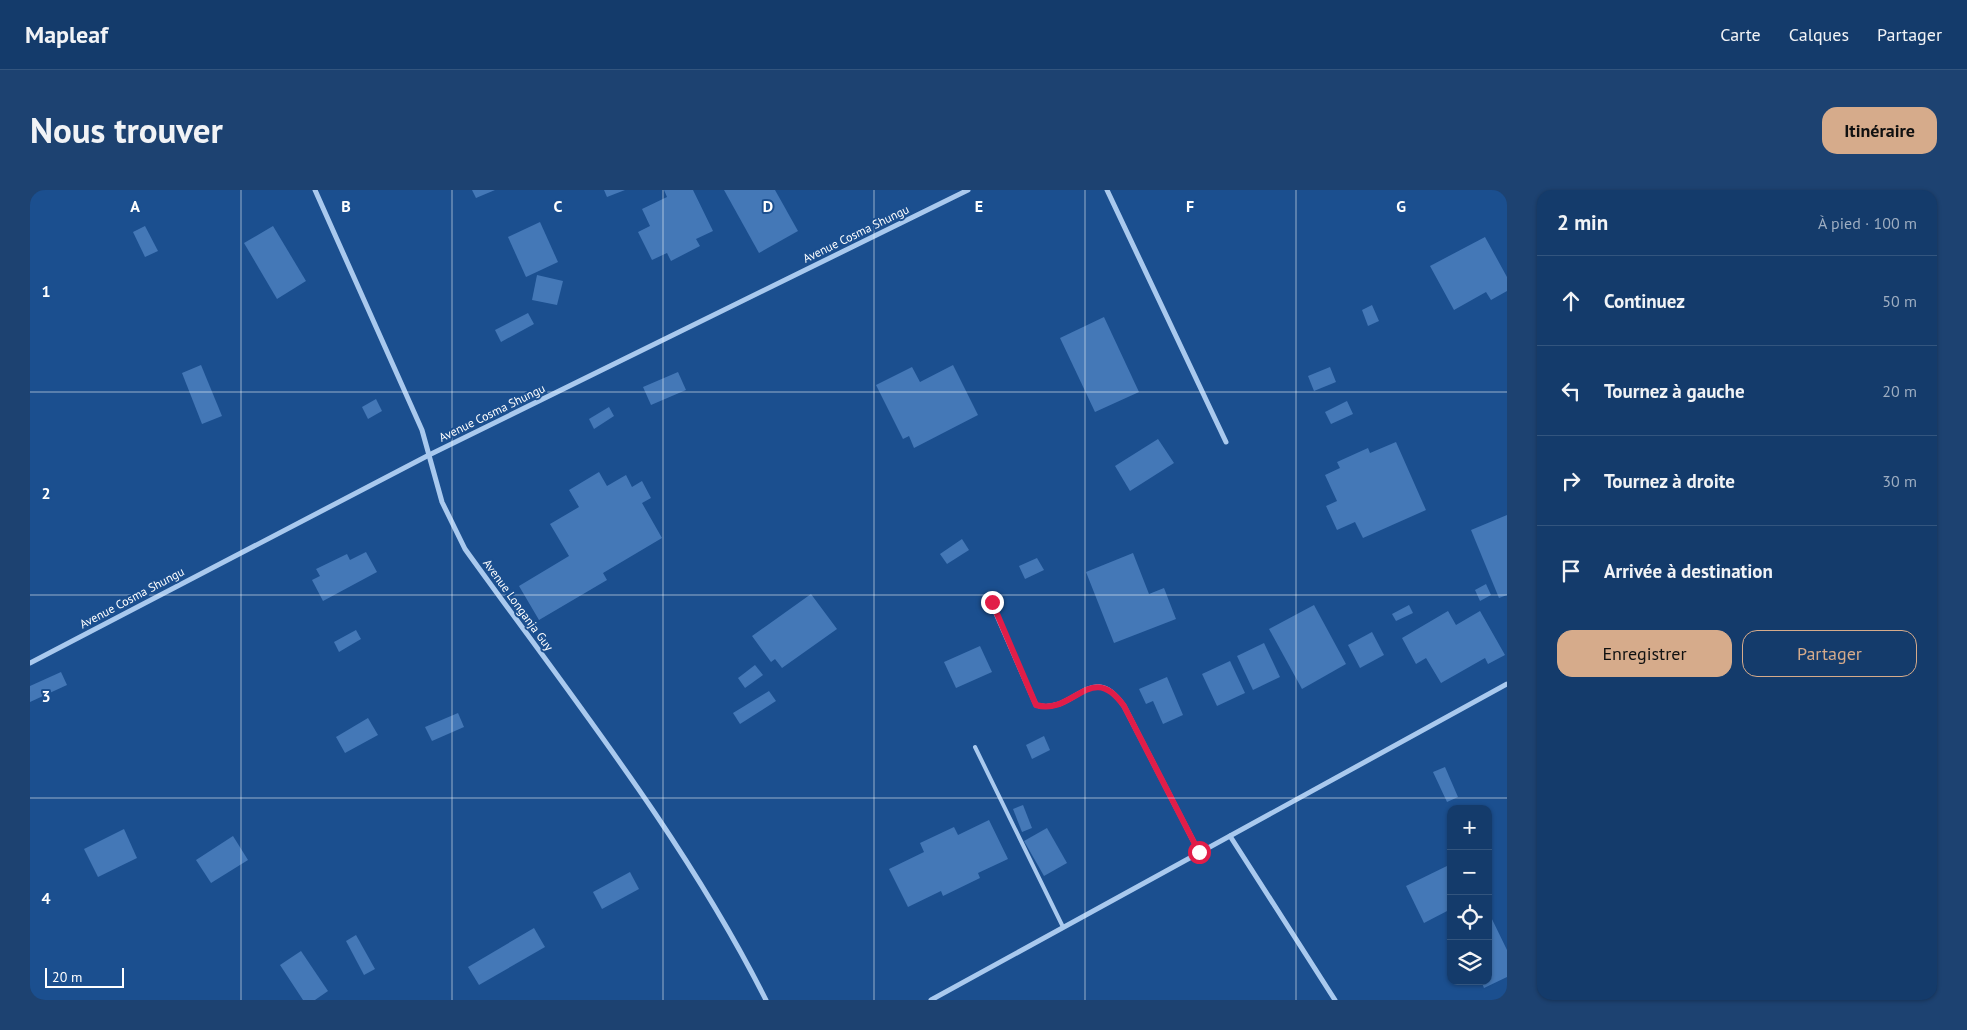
<!DOCTYPE html>
<html lang="fr">
<head>
<meta charset="utf-8">
<style>
  :root { --surface:#143b6b; --page:#1d4271; --text:#f1f3f6; --muted:#9dadc1; --line:#33557e; --accent:#d6ab8b }
  body { margin:0; font-family:"PT Sans",sans-serif; background:var(--page); color:var(--text) }
  .controls { position:absolute; right:15px; bottom:15px; display:grid; overflow:hidden; border-radius:10px; box-shadow:0 1px 4px #0004 }
  .controls button { width:45px; height:45px; display:grid; place-items:center; padding:0; border:0; border-bottom:1px solid var(--line); background:var(--surface); color:var(--text); font:25px sans-serif }
  .scale { position:absolute; left:15px; bottom:12px; width:79px; box-sizing:border-box; padding-left:5px; border:2px solid #fff; border-top:0; font-size:14px; line-height:18px; white-space:nowrap; color:#fff; -webkit-text-stroke:4px #1b4f8f; paint-order:stroke }
  .stop { position:absolute; width:15px; height:15px; margin:-11px; border:4px solid #e11d48; border-radius:50%; background:#fff }
  .stop.end { background:#e11d48; border-color:#fff; box-shadow:0 1px 5px #0008 }
  .list { margin:0; padding:0; list-style:none }
  h2 { display:flex; justify-content:space-between; align-items:center; height:65px; margin:0; padding:0 20px; font-size:21px }
  h2 small { font-size:16px; font-weight:400; color:var(--muted) }
  .list li { display:grid; grid-template-columns:32px 1fr auto; gap:15px; align-items:center; box-sizing:border-box; height:90px; padding:0 20px; border-top:1px solid var(--line) }
  .list b { display:block; font-size:19px; white-space:nowrap }
  .list em { font-size:16px; font-style:normal; color:var(--muted) }
  .actions { display:flex; gap:10px; padding:15px 20px }
  .actions a { flex:1; padding:11px 0; border:1px solid var(--accent); border-radius:15px; text-align:center; font-size:18px; color:var(--accent) }
  .actions .main { background:var(--accent); color:#111 }
  .icon { flex:none; width:28px; height:28px; fill:none; stroke:currentColor; stroke-width:2; stroke-linecap:round; stroke-linejoin:round }
  .map { position:relative; flex:none; width:1477px; height:810px; overflow:hidden; border-radius:15px }
  header { display:flex; align-items:center; gap:30px; box-sizing:border-box; height:70px; padding:0 25px; background:var(--surface); border-bottom:1px solid var(--line) }
  header strong { font-size:24px }
  nav { display:flex; gap:28px; margin-inline-start:auto; font-size:18px }
  .intro { display:flex; align-items:center; justify-content:space-between; box-sizing:border-box; height:120px; padding:0 30px }
  h1 { margin:0; font-size:35px }
  .button { padding:12px 22px; border-radius:15px; background:var(--accent); color:#111; font-size:18px; font-weight:700 }
  main { display:flex; gap:30px; padding:0 30px }
  aside { flex:1; background:var(--surface); border-radius:15px; box-shadow:0 1px 4px #0004 }
  .map>svg:first-child { display:block }
  .building { fill:#4478b7 }
  .lines { fill:none; stroke-linecap:round; stroke-linejoin:round }
  .lane { stroke:#a9c9ee; stroke-width:4 }
  .street { stroke:#a9c9ee; stroke-width:5 }
  .route { stroke:#e11d48; stroke-width:6 }
  .grid { fill:none; stroke:#fff; stroke-width:1; stroke-opacity:0.55 }
  .labels { text-anchor:middle; stroke-width:4; stroke-linejoin:round; paint-order:stroke }
  .street-label { font-size:12px; fill:#fff; stroke:#1b4f8f }
  .grid-label { font-size:16px; text-anchor:middle; font-weight:bold; fill:#fff; stroke:#1b4f8f; stroke-width:4; stroke-linejoin:round; paint-order:stroke }
</style>
</head>
<body>
<header>
<strong>Mapleaf</strong>
<nav><a>Carte</a><a>Calques</a><a>Partager</a></nav>
</header>
<div class="intro"><h1>Nous trouver</h1><a class="button">Itinéraire</a></div>
<main>
<div class="map">
<svg width="1477" height="810" viewBox="0 0 1477 810">
  <rect width="100%" height="100%" fill="#1b4f8f"/>
  <g class="building">
    <path d="M442 0H465L446 8Z"/>
    <path d="M574 0H595L577 7Z"/>
    <path d="M634 0H663L683 41 666 49 670 56 641 71 637 63 622 70 608 42 620 36 612 19 637 7Z"/>
    <path d="M694 0H745L768 41 729 63Z"/>
    <path d="M510 32 528 72 496 87 478 47Z"/>
    <path d="M115 36 128 61 115 67 103 42Z"/>
    <path d="M243 36 276 91 247 109 214 53Z"/>
    <path d="M1455 47 1477 87V101L1461 110 1456 102 1424 120 1400 76Z"/>
    <path d="M507 85 533 91 527 115 502 110Z"/>
    <path d="M1342 115 1349 131 1338 136 1332 120Z"/>
    <path d="M498 123 504 134 471 152 465 140Z"/>
    <path d="M1074 127 1109 202 1065 222 1030 148Z"/>
    <path d="M171 175 192 226 172 234 152 183Z"/>
    <path d="M923 175 948 225 884 258 879 246 873 249 846 195 882 177 890 192Z"/>
    <path d="M1300 177 1306 192 1284 201 1278 186Z"/>
    <path d="M648 182 656 200 621 215 613 197Z"/>
    <path d="M346 209 352 221 338 229 332 217Z"/>
    <path d="M1317 211 1323 224 1301 234 1295 222Z"/>
    <path d="M579 217 584 226 564 239 559 229Z"/>
    <path d="M1128 249 1144 273 1100 301 1085 276Z"/>
    <path d="M1366 252 1396 320 1333 348 1325 332 1307 340 1296 316 1307 311 1295 285 1310 278 1307 272 1338 258 1340 263Z"/>
    <path d="M569 282 577 296 596 285 602 297 612 291 621 308 612 313 632 348 573 383 577 390 509 430 489 396 539 366 520 334 549 317 539 300Z"/>
    <path d="M1477 325V405L1469 408 1441 340Z"/>
    <path d="M932 349 939 360 917 374 910 364Z"/>
    <path d="M336 362 347 382 293 411 282 390 290 386 286 379 317 364 320 370Z"/>
    <path d="M1103 363 1119 404 1134 398 1146 429 1084 453 1056 382Z"/>
    <path d="M1007 368 1014 380 995 389 989 376Z"/>
    <path d="M1456 394 1461 405 1450 411 1445 400Z"/>
    <path d="M781 404 807 439 752 478 745 469 741 472 722 446Z"/>
    <path d="M1284 415 1316 474 1272 499 1239 439Z"/>
    <path d="M1379 415 1383 423 1366 431 1362 424Z"/>
    <path d="M1418 421 1426 435 1450 421 1475 465 1458 474 1455 468 1411 493 1396 468 1386 474 1372 448Z"/>
    <path d="M326 440 331 449 309 462 304 452Z"/>
    <path d="M1342 442 1354 465 1330 478 1318 455Z"/>
    <path d="M1234 453 1250 487 1223 500 1207 466Z"/>
    <path d="M950 456 962 482 926 498 914 472Z"/>
    <path d="M1200 471 1215 503 1187 516 1172 484Z"/>
    <path d="M725 475 733 485 715 498 708 488Z"/>
    <path d="M31 482 37 495 0 512V496Z"/>
    <path d="M1137 487 1153 525 1133 534 1123 511 1116 514 1109 499Z"/>
    <path d="M739 501 746 511 710 534 703 523Z"/>
    <path d="M428 523 434 537 402 551 395 537Z"/>
    <path d="M338 528 348 545 315 563 306 547Z"/>
    <path d="M1014 546 1020 560 1002 569 996 555Z"/>
    <path d="M1415 577 1428 607 1417 612 1403 582Z"/>
    <path d="M993 615 1002 638 992 642 983 619Z"/>
    <path d="M959 630 978 669 948 683 950 688 913 706 911 701 878 717 859 679 894 662 890 653 924 637 928 645Z"/>
    <path d="M1017 638 1037 673 1014 686 994 651Z"/>
    <path d="M94 639 107 668 68 687 54 659Z"/>
    <path d="M203 646 218 670 181 693 166 670Z"/>
    <path d="M1421 674V719L1394 733 1376 696Z"/>
    <path d="M600 682 609 699 572 719 563 702Z"/>
    <path d="M1460 725 1477 760V787L1454 798 1451 791H1458Z"/>
    <path d="M504 738 515 757 449 795 438 777Z"/>
    <path d="M326 745 345 779 334 785 316 751Z"/>
    <path d="M271 761 298 801 285 810H273L250 775Z"/>
  </g>
  <g class="lines">
    <path class="lane" d="M945 557 1033 737"/>
    <g class="street">
      <path d="M285 0 392 240 412 312 435 359C540 505 655 649 736 810"/>
      <path d="M1077 0 1196 252"/>
      <path d="M961 412 1006 515C1045 526 1061 468 1094 516L1169 662"/>
      <path d="M0 473 399 265 938 0"/>
      <path d="M1200 646 1305 810"/>
      <path d="M901 810 1477 494"/>
    </g>
  </g>
  <g class="lines">
    <path class="route" d="M962 412 1006 515C1044 526 1061 469 1094 516L1169 662"/>
  </g>
  <path class="grid" d="M211 0V810M422 0V810M633 0V810M844 0V810M1055 0V810M1266 0V810M0 202H1477M0 405H1477M0 608H1477"/>
  <g class="labels">
    <g class="street-label">
      <text transform="translate(826 44) rotate(-26)" y="4">Avenue Cosma Shungu</text>
      <text transform="translate(462 223) rotate(-26)" y="4">Avenue Cosma Shungu</text>
      <text transform="translate(102 408) rotate(-28)" y="4">Avenue Cosma Shungu</text>
      <text transform="translate(488 415) rotate(54)" y="4">Avenue Longanja Guy</text>
    </g>
  </g>
  <g class="grid-label">
    <text x="105" y="22">A</text>
    <text x="316" y="22">B</text>
    <text x="528" y="22">C</text>
    <text x="738" y="22">D</text>
    <text x="949" y="22">E</text>
    <text x="1160" y="22">F</text>
    <text x="1371" y="22">G</text>
    <text x="16" y="107">1</text>
    <text x="16" y="309">2</text>
    <text x="16" y="512">3</text>
    <text x="16" y="714">4</text>
  </g>
</svg>
<div class="controls">
<button>+</button>
<button>−</button>
<button><svg class="icon" aria-label="locate" viewBox="0 0 24 24"><circle cx="12" cy="12" r="6"/><path d="M12 2v4M12 18v4M2 12h4M18 12h4"/></svg></button>
<button><svg class="icon" aria-label="layers" viewBox="0 0 24 24"><path d="M12 4l9 5-9 5-9-5zM3 14l9 5 9-5"/></svg></button>
</div>
<div class="scale">20 m</div>
<div class="stop" style="left:1169px;top:662px"></div>
<div class="stop end" style="left:962px;top:412px"></div>
</div>
<aside>
<h2>2 min<small>À pied · 100 m</small></h2>
<ul class="list">
<li><svg class="icon" aria-label="ahead" viewBox="0 0 24 24"><path d="M12 20V5M6 11l6-6 6 6"/></svg><div><b>Continuez</b></div><em>50 m</em></li>
<li><svg class="icon" aria-label="left" viewBox="0 0 24 24"><path d="M17 20v-9H6M10 6l-5 5 5 5"/></svg><div><b>Tournez à gauche</b></div><em>20 m</em></li>
<li><svg class="icon" aria-label="right" viewBox="0 0 24 24"><path d="M7 20v-9h11M14 6l5 5-5 5"/></svg><div><b>Tournez à droite</b></div><em>30 m</em></li>
<li><svg class="icon" aria-label="arrive" viewBox="0 0 24 24"><path d="M6 21V4h12l-3 4 3 4H6"/></svg><div><b>Arrivée à destination</b></div></li>
</ul>
<div class="actions"><a class="main">Enregistrer</a><a>Partager</a></div>
</aside>
</main>
</body>
</html>
